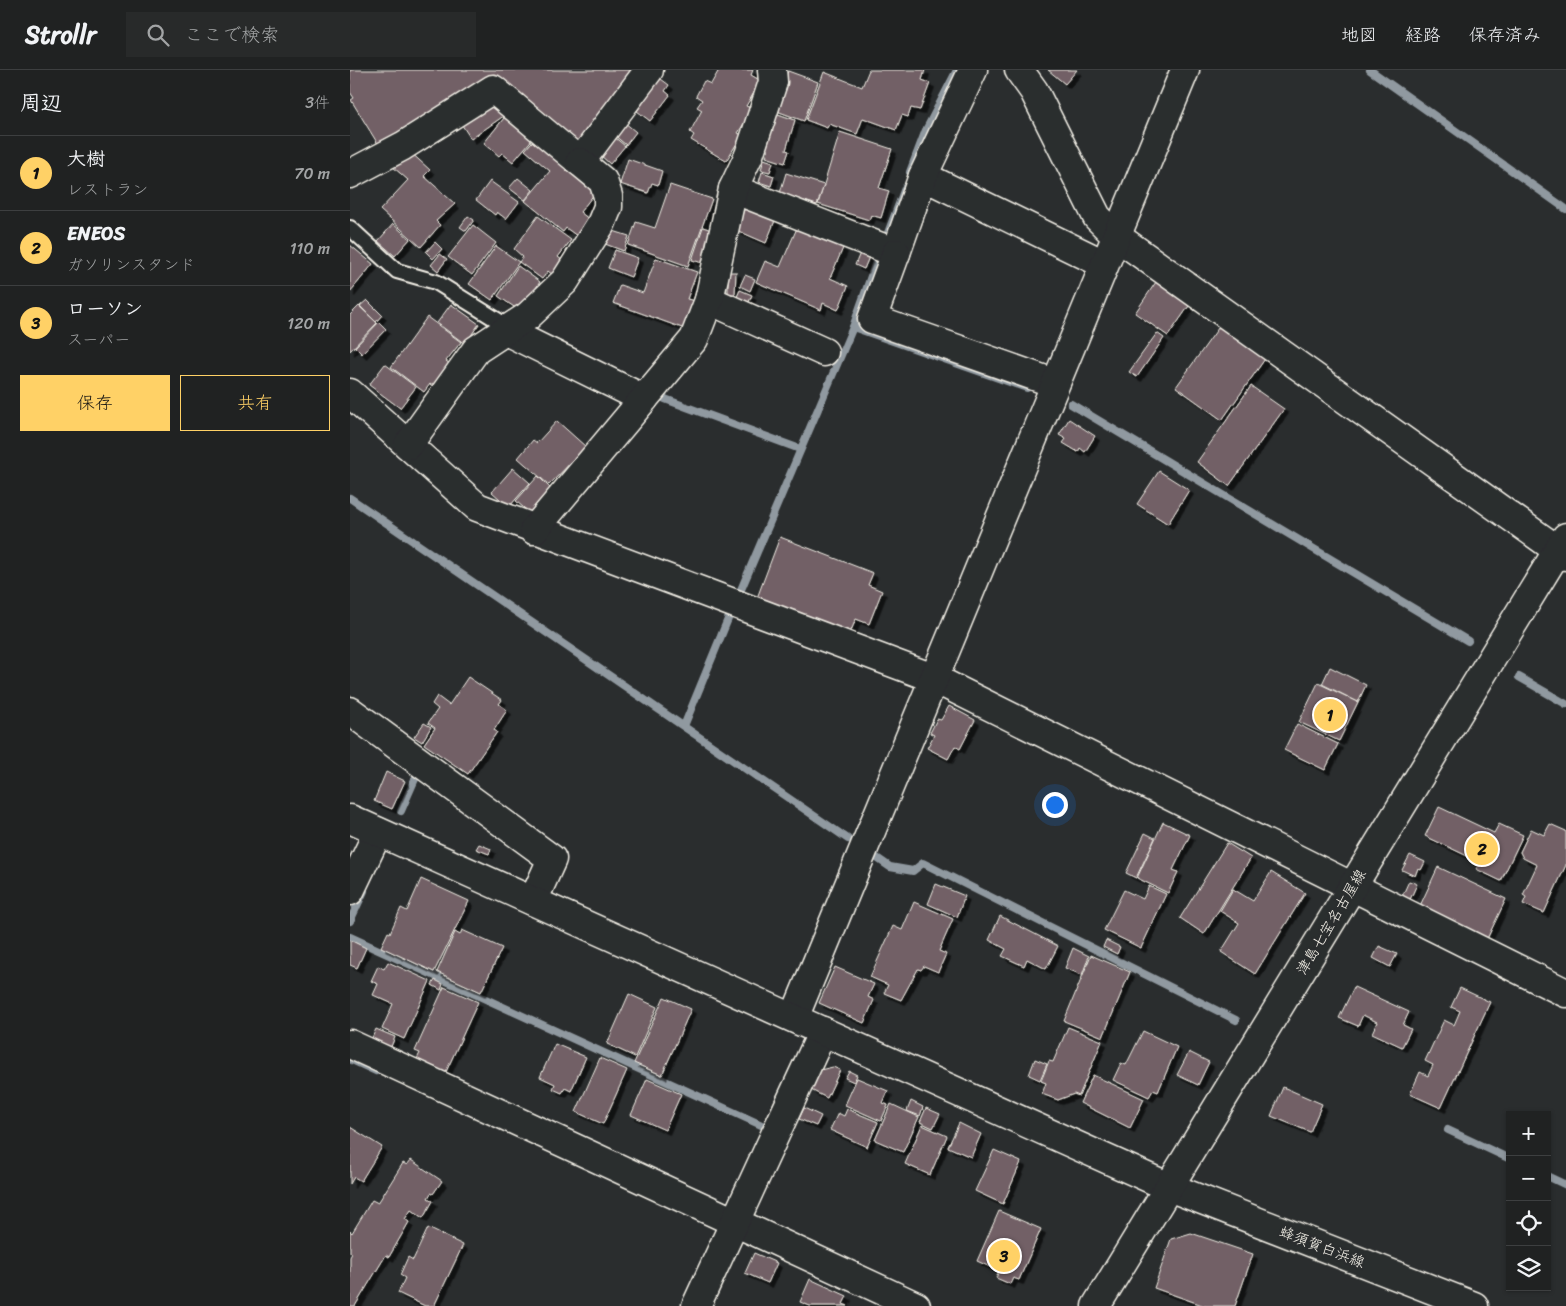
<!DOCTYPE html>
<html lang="ja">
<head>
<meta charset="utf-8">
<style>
  :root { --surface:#202222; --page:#282a2a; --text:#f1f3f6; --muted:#a2a4a5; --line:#3d3f40; --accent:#ffd166 }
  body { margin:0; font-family:Sriracha,"Klee One",sans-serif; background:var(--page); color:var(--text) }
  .controls { position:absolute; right:15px; bottom:15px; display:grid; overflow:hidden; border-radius:0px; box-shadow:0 1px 4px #0004 }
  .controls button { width:45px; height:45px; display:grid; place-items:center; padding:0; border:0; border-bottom:1px solid var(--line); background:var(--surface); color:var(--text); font:25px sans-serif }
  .you { position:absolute; left:704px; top:734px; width:18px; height:18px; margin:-12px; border:4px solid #fff; border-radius:50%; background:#1a73e8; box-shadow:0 0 0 8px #1a73e833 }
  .badge { display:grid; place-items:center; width:32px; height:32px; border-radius:50%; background:var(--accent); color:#111; font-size:16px; font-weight:700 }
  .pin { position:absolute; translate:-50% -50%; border:2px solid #fff; box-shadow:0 1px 5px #0006 }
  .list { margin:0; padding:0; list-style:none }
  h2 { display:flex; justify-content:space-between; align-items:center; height:65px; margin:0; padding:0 20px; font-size:21px }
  h2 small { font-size:16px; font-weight:400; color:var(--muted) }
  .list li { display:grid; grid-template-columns:32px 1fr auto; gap:15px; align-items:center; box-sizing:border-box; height:75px; padding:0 20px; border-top:1px solid var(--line) }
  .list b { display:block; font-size:19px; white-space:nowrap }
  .list p { margin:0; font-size:16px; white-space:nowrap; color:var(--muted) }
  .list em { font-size:16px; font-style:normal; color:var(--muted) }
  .actions { display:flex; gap:10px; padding:15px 20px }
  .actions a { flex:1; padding:11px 0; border:1px solid var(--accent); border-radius:0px; text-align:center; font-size:18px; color:var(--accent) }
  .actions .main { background:var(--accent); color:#111 }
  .icon { flex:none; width:28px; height:28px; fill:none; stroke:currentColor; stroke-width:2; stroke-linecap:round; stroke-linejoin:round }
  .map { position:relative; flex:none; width:1216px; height:1236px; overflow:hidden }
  header { display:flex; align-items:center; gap:30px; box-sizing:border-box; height:70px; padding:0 25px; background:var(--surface); border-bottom:1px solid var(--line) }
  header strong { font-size:24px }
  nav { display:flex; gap:28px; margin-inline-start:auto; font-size:18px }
  .search { width:350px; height:45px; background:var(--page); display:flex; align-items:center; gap:12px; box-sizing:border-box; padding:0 18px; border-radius:0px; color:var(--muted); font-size:19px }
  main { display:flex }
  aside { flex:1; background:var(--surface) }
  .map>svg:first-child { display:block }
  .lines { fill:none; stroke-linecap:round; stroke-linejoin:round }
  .stream { stroke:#9099a0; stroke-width:8 }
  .building { fill:#726066; stroke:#f4f1e8; filter:url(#shadow) }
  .lane-casing { stroke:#f4f1e8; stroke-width:18 }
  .street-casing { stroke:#f4f1e8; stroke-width:31 }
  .secondary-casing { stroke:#f4f1e8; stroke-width:31 }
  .lane { stroke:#2a2d2e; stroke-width:14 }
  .street { stroke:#2a2d2e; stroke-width:28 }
  .secondary { stroke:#2a2d2e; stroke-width:28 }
  .labels { text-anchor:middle; stroke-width:4.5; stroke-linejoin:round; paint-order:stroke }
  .street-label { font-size:15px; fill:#f4f1e8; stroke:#2a2d2e }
</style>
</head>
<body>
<header>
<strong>Strollr</strong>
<div class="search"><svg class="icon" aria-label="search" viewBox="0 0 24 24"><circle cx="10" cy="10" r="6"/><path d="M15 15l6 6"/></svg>ここで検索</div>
<nav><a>地図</a><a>経路</a><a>保存済み</a></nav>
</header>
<main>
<aside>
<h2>周辺<small>3件</small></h2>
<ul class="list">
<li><span class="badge">1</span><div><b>大樹</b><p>レストラン</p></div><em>70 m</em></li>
<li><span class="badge">2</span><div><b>ENEOS</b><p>ガソリンスタンド</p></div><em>110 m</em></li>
<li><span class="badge">3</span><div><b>ローソン</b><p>スーパー</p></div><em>120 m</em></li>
</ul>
<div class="actions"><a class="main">保存</a><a>共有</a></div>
</aside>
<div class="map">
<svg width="1216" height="1236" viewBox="0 0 1216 1236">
  <defs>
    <filter id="shadow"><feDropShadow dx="4.5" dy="4.5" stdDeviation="0" flood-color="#0009"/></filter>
  </defs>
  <rect width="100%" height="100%" fill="#2a2d2e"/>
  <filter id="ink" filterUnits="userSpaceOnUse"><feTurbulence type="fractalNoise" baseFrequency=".02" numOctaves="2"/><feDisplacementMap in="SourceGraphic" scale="10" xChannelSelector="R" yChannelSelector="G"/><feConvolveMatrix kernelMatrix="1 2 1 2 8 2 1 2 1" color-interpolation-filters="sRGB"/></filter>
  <g filter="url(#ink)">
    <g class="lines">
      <g class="stream">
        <path d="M1020 0 1216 139"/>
        <path d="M560 102 576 60 607 0"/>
        <path d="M538 163 555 118"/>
        <path d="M527 189 503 257 677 318"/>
        <path d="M315 329 450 379"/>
        <path d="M721 334 1118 571"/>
        <path d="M0 428 498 769"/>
        <path d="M390 522 503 257"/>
        <path d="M1169 607 1216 634"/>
        <path d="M334 656 378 549"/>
        <path d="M51 741 69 700"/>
        <path d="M527 788 540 797 563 801 573 793 886 950"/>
        <path d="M0 851 14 821"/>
        <path d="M0 867 418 1058"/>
        <path d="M0 989 26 1001"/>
        <path d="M1098 1060 1160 1089"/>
        <path d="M1197 1106 1216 1115"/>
      </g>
    </g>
    <g class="building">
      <path d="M0 0H290L226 77 144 9 31 79 1 30 4 28 0 22Z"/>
      <path d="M369 0H403L401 5 411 11 396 36 403 39 388 63 392 65 376 91 341 70 344 65 340 62 352 40 347 37 352 30 346 26 354 11 361 14Z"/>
      <path d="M519 0H575L572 10 580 13 570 40 561 38 558 47 552 45 546 60 513 48 507 64 479 54 477 58 456 50 474 2 512 17Z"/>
      <path d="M698 0H727L715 14Z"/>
      <path d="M438 1 468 12 454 51 424 40Z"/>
      <path d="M307 6 319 15 315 21 320 25 300 51 287 41 293 33 288 30Z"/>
      <path d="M144 29 155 45 121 69 110 52Z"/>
      <path d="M158 43 185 66 163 92 152 83 149 86 134 73Z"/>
      <path d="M425 43 445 50 436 80 439 81 435 93 416 87 418 80 414 79Z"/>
      <path d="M274 52 286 62 276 75 264 65Z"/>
      <path d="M490 62 542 79 529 118 539 121 531 148 521 145 519 150 468 134Z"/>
      <path d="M187 66 249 118 230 142 240 150 227 166 216 158 213 162 175 131 200 101 175 80Z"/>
      <path d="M263 66 275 76 260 94 249 84Z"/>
      <path d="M58 80 80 100 74 106 105 134 86 151 90 155 71 177 30 140 58 110 43 97Z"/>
      <path d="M278 89 312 101 308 115 302 113 298 123 270 114Z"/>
      <path d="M414 89 423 92 420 102 411 100Z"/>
      <path d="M412 102 424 106 421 116 409 112Z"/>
      <path d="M436 103 474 115 467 135 430 123Z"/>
      <path d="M168 108 183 120 175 130 159 118Z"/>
      <path d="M140 111 169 132 156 149 147 142 145 145 126 130Z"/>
      <path d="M320 115 362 129 338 196 278 175 286 152 305 158Z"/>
      <path d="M396 135 426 148 416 173 386 160Z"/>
      <path d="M118 146 124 150 116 161 110 157Z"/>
      <path d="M188 146 221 170 208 187 214 192 204 206 198 201 192 209 169 192 173 187 164 179Z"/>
      <path d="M43 154 60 169 45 186 28 171Z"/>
      <path d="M123 155 146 173 122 205 98 187Z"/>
      <path d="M353 157 364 161 353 193 342 190Z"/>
      <path d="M447 158 493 178 480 208 498 216 488 240 473 233 471 240 406 212 415 191 430 197Z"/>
      <path d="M260 160 279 166 274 181 255 174Z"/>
      <path d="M85 172 92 179 83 189 76 182Z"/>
      <path d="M0 175 23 194 0 222Z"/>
      <path d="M146 176 169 192 142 230 119 214Z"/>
      <path d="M265 180 288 188 281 207 258 198Z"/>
      <path d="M510 183 519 187 514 199 505 195Z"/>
      <path d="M90 184 97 189 88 201 81 195Z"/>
      <path d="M306 188 347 202 337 229 345 231 335 259 263 233 270 215 293 223Z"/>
      <path d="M168 196 190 212 170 241 148 226Z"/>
      <path d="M378 202H386L385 224H378Z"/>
      <path d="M395 205 405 209 400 221 390 216Z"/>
      <path d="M808 209 841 233 818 266 785 243Z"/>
      <path d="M390 220 402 225 398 234 386 229Z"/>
      <path d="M17 230 32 245 26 252 10 236Z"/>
      <path d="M101 234 129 254 115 274 87 253Z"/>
      <path d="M9 236 27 253 0 281V245Z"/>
      <path d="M77 247 111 272 96 291 100 294 84 317 80 314 74 322 41 297Z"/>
      <path d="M29 252 36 259 12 284 5 277Z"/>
      <path d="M871 254 917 286 872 350 826 317Z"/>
      <path d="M807 263 814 268 787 307 779 302Z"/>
      <path d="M35 294 66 317 50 338 19 315Z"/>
      <path d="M901 316 934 339 879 416 847 392Z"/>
      <path d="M719 349 745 366 735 382 730 378 728 382 713 373 716 369 709 365Z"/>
      <path d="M207 351 236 377 199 415 168 388 183 370 187 373Z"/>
      <path d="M163 398 180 413 159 437 142 422Z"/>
      <path d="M809 401 839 420 818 454 787 434Z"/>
      <path d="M188 406 203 421 182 445 166 431Z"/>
      <path d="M430 467 523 503 518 515 532 521 519 554 506 549 500 563 407 528Z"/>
      <path d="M980 597 1016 615 1008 632 972 614Z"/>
      <path d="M118 607 152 630 149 634 157 640 144 660 147 662 118 704 74 674 85 658 78 653 88 639 82 634 87 626 99 635Z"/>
      <path d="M968 613 1008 632 989 671 949 652Z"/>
      <path d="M599 636 625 650 610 679 605 676 598 689 577 678 584 665 580 663 587 649 591 650Z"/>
      <path d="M74 653 81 657 72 672 64 667Z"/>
      <path d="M947 654 988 674 975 700 934 680Z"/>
      <path d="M36 702 55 711 42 739 24 731Z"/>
      <path d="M1089 737 1144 763 1149 754 1173 765 1151 811 1126 799 1130 792 1075 766Z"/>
      <path d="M813 752 840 765 823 800 828 802 818 823 787 808Z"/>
      <path d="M1200 754 1216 761V795L1194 843 1173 834 1176 827 1173 825 1187 795 1173 788 1170 782 1181 759 1194 765Z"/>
      <path d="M795 763 805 768 786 808 776 803Z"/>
      <path d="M877 773 901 788 854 864 830 848Z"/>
      <path d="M129 774 141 779 139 784 126 779Z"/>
      <path d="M1060 785 1075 792 1071 800 1068 798 1065 806 1052 800Z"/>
      <path d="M1088 797 1156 829 1136 871 1069 838Z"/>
      <path d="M921 802 955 823 905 904 871 882 889 853 870 841 883 819 903 831Z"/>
      <path d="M71 809 119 831 84 902 31 877 38 862 40 863 51 838 57 841Z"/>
      <path d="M1059 811 1067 814 1058 834 1050 831Z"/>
      <path d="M586 814 615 826 607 847 578 834Z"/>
      <path d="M799 816 816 824 791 878 754 860 774 820 793 829Z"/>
      <path d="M564 832 603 849 589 881 596 884 588 902 574 896 571 900 568 899 551 930 534 923 538 915 520 907 543 856 552 860Z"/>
      <path d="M650 846 708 876 696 899 677 889 674 896 652 886 656 879 639 870Z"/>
      <path d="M112 860 152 878 131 922 87 902 105 862 110 865Z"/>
      <path d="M0 870 16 878 7 898 0 895Z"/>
      <path d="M756 870 770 877 767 884 753 877Z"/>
      <path d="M1029 876 1047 884 1040 897 1023 888Z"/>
      <path d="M723 878 739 886 732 905 715 898Z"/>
      <path d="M741 885 780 902 753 967 714 951Z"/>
      <path d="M38 892 80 911 54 969 32 959 43 934 23 925 28 914 21 911 28 896 34 899Z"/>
      <path d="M485 897 524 914 518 927 524 930 514 953 469 933Z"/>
      <path d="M85 910 93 914 91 920 82 915Z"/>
      <path d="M94 917 128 932 95 1004 66 991 70 983 65 981Z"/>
      <path d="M1004 917 1059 942 1053 955 1061 959 1052 977 1022 963 1027 952 1013 945 1008 956 989 948Z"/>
      <path d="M1110 918 1140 932 1091 1038 1060 1024 1070 1002 1078 1006 1083 995 1075 991 1094 950 1104 955 1110 941 1101 937Z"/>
      <path d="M279 924 307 937 285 987 257 974Z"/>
      <path d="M314 927 341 939 312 1005 284 993Z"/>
      <path d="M718 957 752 971 729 1026 724 1024 708 1030 692 1024 696 1013 691 1011 699 991 703 992Z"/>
      <path d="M26 959 45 967 40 979 21 970Z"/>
      <path d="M793 961 827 977 808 1022 803 1020 799 1027 763 1010 771 993 776 995Z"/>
      <path d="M205 974 236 987 221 1021 215 1018 212 1023 203 1019 205 1014 190 1007Z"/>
      <path d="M839 982 859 992 848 1015 827 1005Z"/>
      <path d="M250 988 277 1000 253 1054 226 1042Z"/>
      <path d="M685 989 697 994 690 1010 679 1005Z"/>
      <path d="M483 997 490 1000 477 1028 461 1020 470 1000Z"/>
      <path d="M499 1001 507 1005 504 1012 495 1008Z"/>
      <path d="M743 1005 794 1029 780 1058 730 1033Z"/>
      <path d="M507 1008 538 1021 533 1033 538 1035 531 1051 495 1035Z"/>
      <path d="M297 1009 331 1024 315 1060 281 1045Z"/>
      <path d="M933 1017 972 1034 960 1062 921 1046Z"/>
      <path d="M561 1031 573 1037 570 1046 557 1041Z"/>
      <path d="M541 1034 569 1047 553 1082 525 1070Z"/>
      <path d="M454 1038 471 1046 466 1056 449 1049Z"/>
      <path d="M576 1038 590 1044 583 1058 570 1052Z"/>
      <path d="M497 1039 528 1052 517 1077 480 1060 488 1043 494 1046Z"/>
      <path d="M609 1053 631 1064 621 1087 598 1077Z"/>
      <path d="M572 1055 597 1066 580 1105 555 1094Z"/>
      <path d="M0 1057 32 1077 11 1111 4 1107 0 1114Z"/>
      <path d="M644 1080 671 1092 653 1134 625 1121Z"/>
      <path d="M61 1090 92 1111 83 1124 81 1123 78 1128 83 1131 73 1148 61 1140 55 1149 59 1152 39 1187 36 1185 5 1236H0V1187L2 1183 0 1182V1161L2 1163 22 1130 28 1133 53 1093 57 1095Z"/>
      <path d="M649 1141 691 1159 669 1210 663 1208 660 1214 646 1208 649 1201 627 1191Z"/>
      <path d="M78 1158 113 1175 84 1236H75L48 1223 55 1208 50 1205 58 1187 63 1190Z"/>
      <path d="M841 1163 903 1184 885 1236H855L804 1218 821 1169Z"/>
      <path d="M404 1183 427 1193 418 1213 395 1203Z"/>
      <path d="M460 1209 497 1226 493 1234 498 1236H460L450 1232Z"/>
    </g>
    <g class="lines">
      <g class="lane-casing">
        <path id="lane" d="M0 158 47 201 86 212 160 258"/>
      </g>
      <g class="street-casing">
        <g id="street">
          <path d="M669 0 684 21 747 147 766 166 1216 486"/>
          <path d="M0 104 53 76 143 19 230 92 299 0"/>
          <path d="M573 106 754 194"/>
          <path d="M383 119 546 183 573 106 623 0"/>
          <path d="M546 183 522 249 704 313"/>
          <path d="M359 230 474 282"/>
          <path d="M156 261 294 329"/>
          <path d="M0 323 127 437 583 608 1216 923"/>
          <path d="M58 375 126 280 178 246 215 211 251 154 258 137V126L253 111 230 92"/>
          <path d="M184 460 344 269 359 230 383 119 399 85 423 12 422 0"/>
          <path d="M0 641 202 789 183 831"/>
          <path d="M0 821 28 762"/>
          <path d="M444 948 835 0"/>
          <path d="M0 974 566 1236"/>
          <path d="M346 1236 473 961"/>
        </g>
      </g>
      <g class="secondary-casing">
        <g id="secondary">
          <path d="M0 749 819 1117 1124 1236"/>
          <path d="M746 1236 1216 467"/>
        </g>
      </g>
      <use href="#lane" class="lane"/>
      <use href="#street" class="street"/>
      <use href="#secondary" class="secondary"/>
    </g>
  </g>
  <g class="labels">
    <g class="street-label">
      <text transform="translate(981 852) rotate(-59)" y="5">津島七宝名古屋線</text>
      <text transform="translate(972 1177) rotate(21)" y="5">蜂須賀白浜線</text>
    </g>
  </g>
</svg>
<div class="controls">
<button>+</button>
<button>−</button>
<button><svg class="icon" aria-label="locate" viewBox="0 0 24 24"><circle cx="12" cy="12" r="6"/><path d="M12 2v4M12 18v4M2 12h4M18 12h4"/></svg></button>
<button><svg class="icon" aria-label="layers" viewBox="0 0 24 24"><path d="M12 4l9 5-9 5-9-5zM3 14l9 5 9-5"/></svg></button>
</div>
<div class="you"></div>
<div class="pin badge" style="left:980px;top:645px">1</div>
<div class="pin badge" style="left:1132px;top:779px">2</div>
<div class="pin badge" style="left:654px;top:1186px">3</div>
</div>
</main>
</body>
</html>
